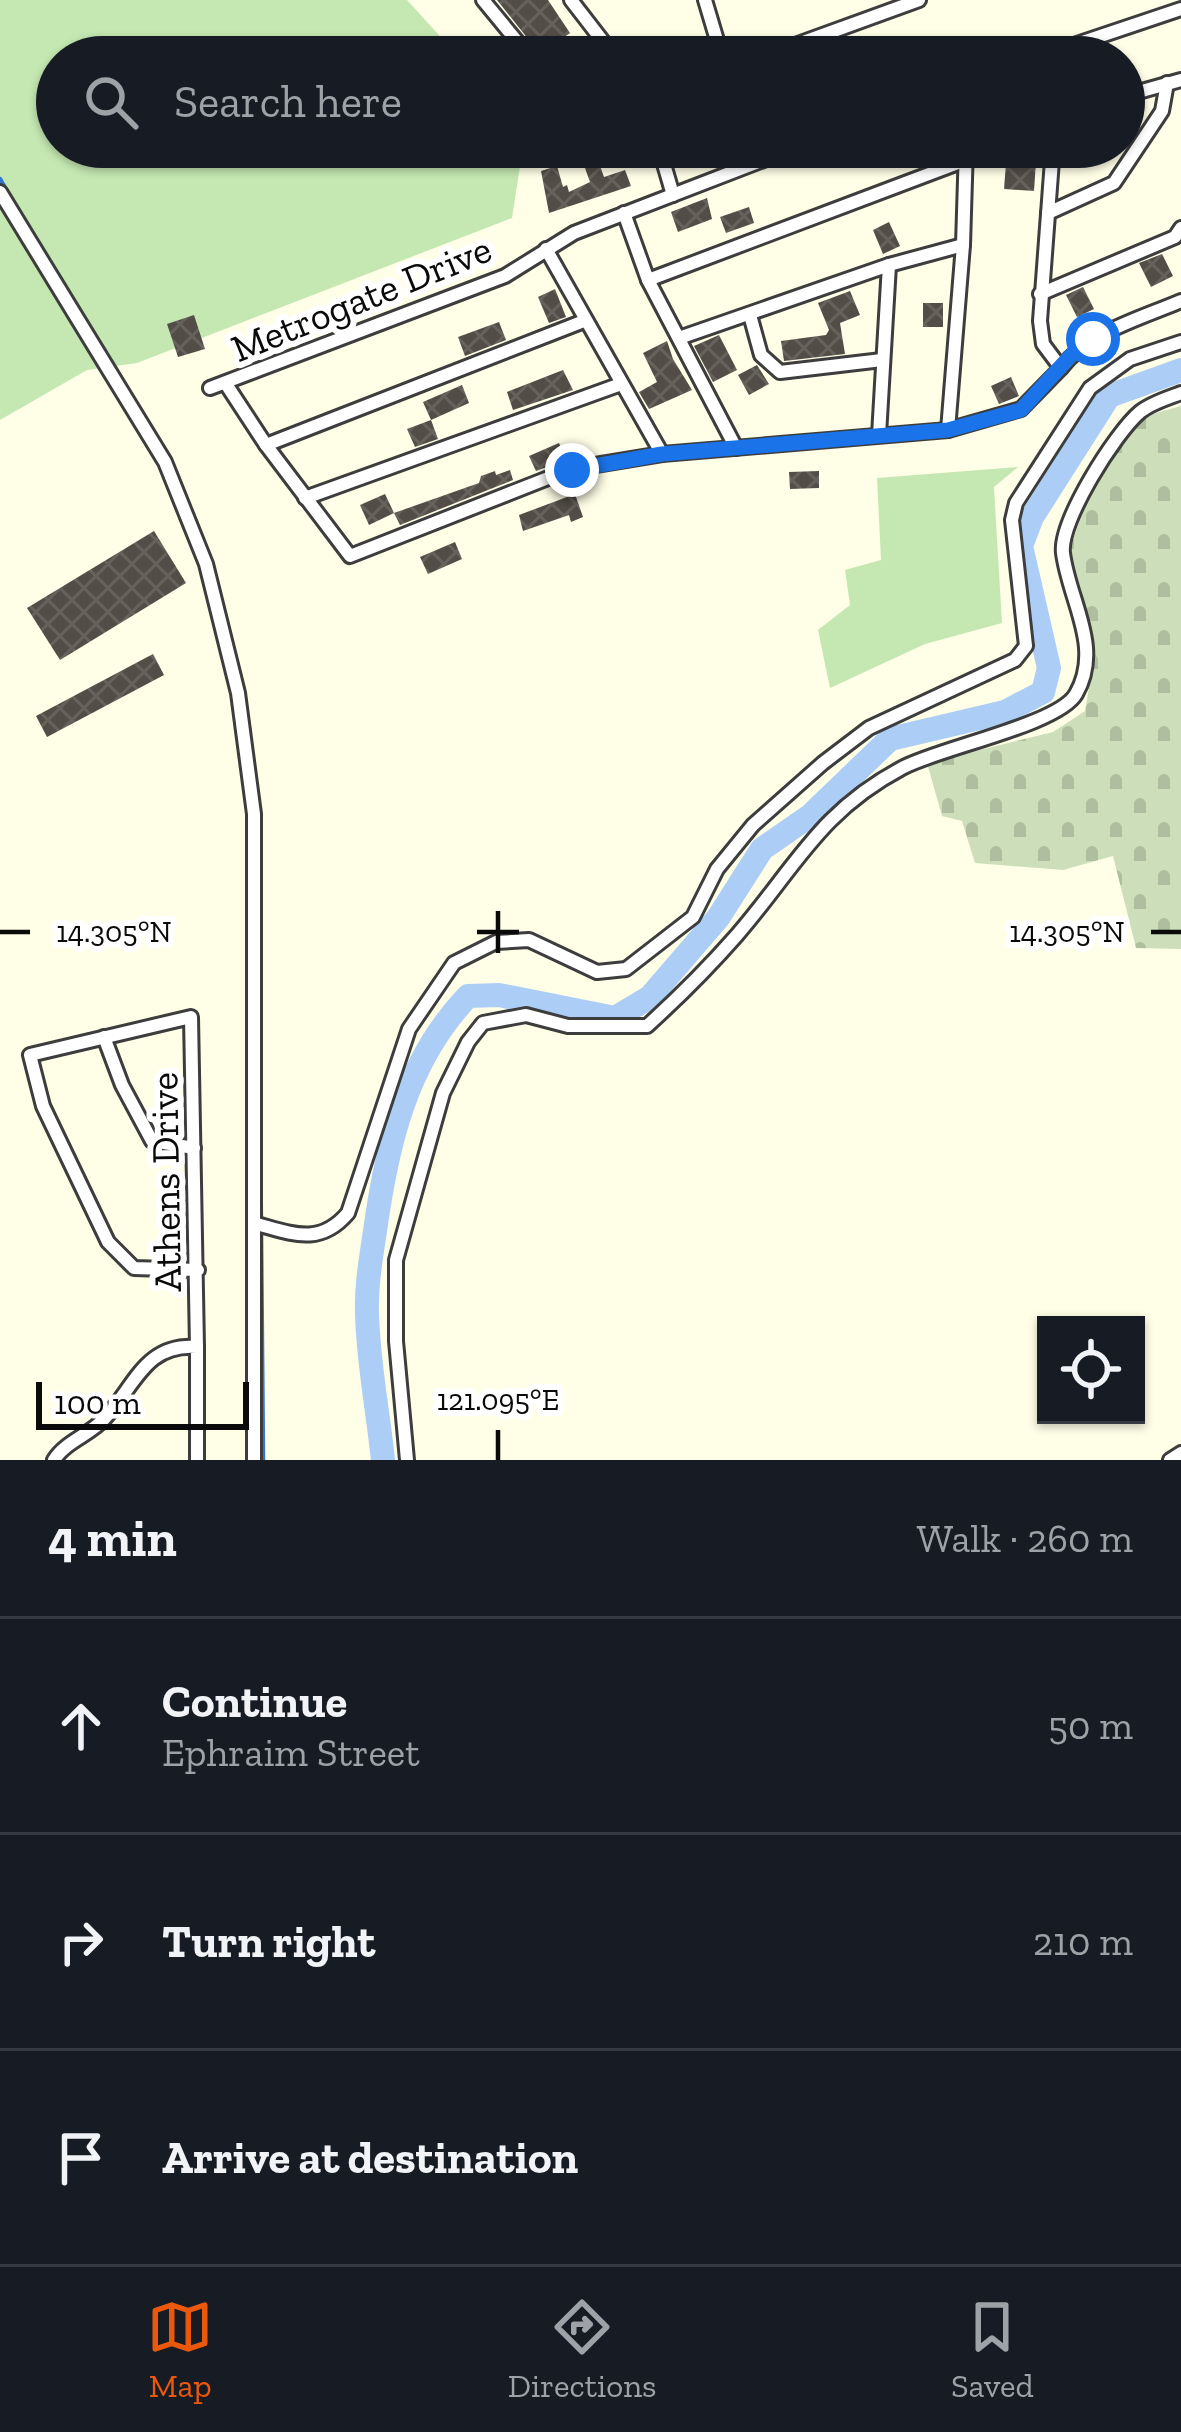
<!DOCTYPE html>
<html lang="en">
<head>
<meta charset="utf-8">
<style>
  :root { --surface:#171b24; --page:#242831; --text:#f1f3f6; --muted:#9ea1a6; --line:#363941; --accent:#ea580c }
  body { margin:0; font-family:"Zilla Slab",serif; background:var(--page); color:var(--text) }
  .controls { position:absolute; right:36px; bottom:36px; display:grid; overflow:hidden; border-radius:0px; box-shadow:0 3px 9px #0004 }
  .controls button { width:108px; height:108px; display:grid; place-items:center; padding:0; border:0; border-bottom:3px solid var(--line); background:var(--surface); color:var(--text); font:60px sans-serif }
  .scale { position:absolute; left:36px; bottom:30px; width:213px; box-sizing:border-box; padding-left:12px; border:6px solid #0a0a0a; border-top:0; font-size:33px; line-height:42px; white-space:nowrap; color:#0a0a0a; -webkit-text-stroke:9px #fff; paint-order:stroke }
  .stop { position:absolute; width:36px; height:36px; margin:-27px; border:9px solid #1a73e8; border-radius:50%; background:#fff }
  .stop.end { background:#1a73e8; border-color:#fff; box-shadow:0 3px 12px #0008 }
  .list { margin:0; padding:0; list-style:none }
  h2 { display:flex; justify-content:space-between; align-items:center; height:156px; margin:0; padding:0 48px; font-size:51px }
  h2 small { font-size:39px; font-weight:400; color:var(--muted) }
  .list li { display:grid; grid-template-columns:78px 1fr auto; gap:36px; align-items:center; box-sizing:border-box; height:216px; padding:0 48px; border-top:3px solid var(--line) }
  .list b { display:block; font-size:45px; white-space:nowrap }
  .list p { margin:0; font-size:39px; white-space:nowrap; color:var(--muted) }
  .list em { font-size:39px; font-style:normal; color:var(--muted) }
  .icon { flex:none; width:66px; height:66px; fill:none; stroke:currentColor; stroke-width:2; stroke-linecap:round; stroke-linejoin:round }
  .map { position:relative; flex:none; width:1181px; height:1460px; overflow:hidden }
  .search { position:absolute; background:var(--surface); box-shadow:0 3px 9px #0004; left:36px; right:36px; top:36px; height:132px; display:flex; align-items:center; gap:30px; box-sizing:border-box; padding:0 42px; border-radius:66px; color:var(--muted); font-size:45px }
  .sheet { height:804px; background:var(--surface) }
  nav { display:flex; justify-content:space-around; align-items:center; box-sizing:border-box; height:168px; border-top:3px solid var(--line); background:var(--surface); font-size:33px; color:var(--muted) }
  nav a { display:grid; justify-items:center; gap:6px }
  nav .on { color:var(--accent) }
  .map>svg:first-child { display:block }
  .grass { fill:#c5e8b2 }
  .cemetery { fill:url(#cemetery-stones) }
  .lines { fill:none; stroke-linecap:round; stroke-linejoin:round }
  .stream { stroke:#3276cd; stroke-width:4.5 }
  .river { stroke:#accef6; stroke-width:24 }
  .building { fill:url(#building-cross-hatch) }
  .minor-casing { stroke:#3d3d3d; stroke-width:18 }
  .minor { stroke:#fff; stroke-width:12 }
  .route { stroke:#1a73e8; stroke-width:15 }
  .ticks { fill:none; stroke:#0a0a0a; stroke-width:4.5 }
  .labels { text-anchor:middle; stroke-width:12; stroke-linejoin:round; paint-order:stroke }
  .street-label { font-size:39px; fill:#0a0a0a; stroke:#fff }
  .ticks-label { font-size:30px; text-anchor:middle; fill:#0a0a0a; stroke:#fff; stroke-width:12; stroke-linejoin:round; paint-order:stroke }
</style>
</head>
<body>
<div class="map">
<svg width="1181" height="1460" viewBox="0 0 1181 1460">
  <defs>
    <pattern id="cemetery-stones" width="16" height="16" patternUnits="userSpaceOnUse" patternTransform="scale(3)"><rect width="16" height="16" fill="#cddfba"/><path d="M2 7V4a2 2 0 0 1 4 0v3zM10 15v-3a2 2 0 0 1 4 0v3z" fill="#afbe9f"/></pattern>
    <pattern id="building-cross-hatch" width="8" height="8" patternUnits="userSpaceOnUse" patternTransform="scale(3)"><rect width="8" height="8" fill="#524d46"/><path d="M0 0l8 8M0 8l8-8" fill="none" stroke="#66625c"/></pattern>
  </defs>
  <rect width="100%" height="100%" fill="#fffee7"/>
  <g class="grass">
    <path d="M0 0H407L459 57H57V147H523L512 218 137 363 87 370 0 420Z"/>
    <path d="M1018 467 994 487 1002 623 925 644 830 688 818 630 850 605 845 570 881 560 877 478Z"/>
  </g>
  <path class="cemetery" d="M1181 406V949L1136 948 1113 856 1063 870 975 863 962 821 942 816 927 763 1053 732 1085 711 1095 653 1068 553 1100 465 1149 415Z"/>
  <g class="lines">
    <g class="stream">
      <path d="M0 179 18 211"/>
      <path d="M260 1116 263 1460"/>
    </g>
    <path class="river" d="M383 1460C378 1411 368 1362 367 1313 366 1286 371 1258 375 1231 387 1144 406 1061 468 996L499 995 615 1018 650 997 718 918 762 849 811 815 890 739 1005 712 1043 692 1049 668 1021 546 1032 517 1109 396 1181 370"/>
  </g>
  <g class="building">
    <path d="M497 0H548L570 33 540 54Z"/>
    <path d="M688 147H746V148L695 167Z"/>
    <path d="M1013 147H1037L1034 191 1004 189 1006 163 1013 164Z"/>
    <path d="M595 152 604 177 625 170 631 186 549 213 541 171 557 166 563 187 567 185 569 192 590 182 581 157Z"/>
    <path d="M707 198 712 219 678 232 671 212Z"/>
    <path d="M749 207 754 223 726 233 720 217Z"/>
    <path d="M889 222 900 246 883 254 873 230Z"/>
    <path d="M1162 254 1173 276 1151 287 1139 263Z"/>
    <path d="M389 280 398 300 377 309 368 289Z"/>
    <path d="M1083 287 1094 309 1077 317 1066 295Z"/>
    <path d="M555 289 566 317 549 323 538 297Z"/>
    <path d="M850 291 860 315 840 323 845 354 784 361 781 341 826 335 829 330 818 303Z"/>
    <rect x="923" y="303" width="20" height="24"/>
    <path d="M194 315 205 349 178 357 167 324Z"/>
    <path d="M499 322 506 340 465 356 458 337Z"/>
    <path d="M270 330 280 350 242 365 234 346Z"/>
    <path d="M719 335 737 370 713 382 694 346Z"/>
    <path d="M667 341 673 359 692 390 649 409 639 392 657 382 643 353Z"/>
    <path d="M757 365 769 384 749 395 738 375Z"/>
    <path d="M563 370 573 390 513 410 507 392Z"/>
    <path d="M1011 377 1019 396 999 404 991 386Z"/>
    <path d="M462 385 469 403 431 420 423 402Z"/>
    <path d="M431 420 438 439 415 447 407 429Z"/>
    <path d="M559 443 566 460 536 471 529 456Z"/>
    <path d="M510 470 513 480 400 525 394 513 479 483 481 476 495 471 496 475Z"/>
    <path d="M819 471V488L790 489 789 472Z"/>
    <path d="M385 494 394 513 369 525 360 505Z"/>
    <path d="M575 494 583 517 571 522 569 515 523 531 519 515Z"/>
    <path d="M154 531 186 583 60 660 27 608Z"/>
    <path d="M455 542 462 559 428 574 420 557Z"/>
    <path d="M153 654 164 675 47 737 36 716Z"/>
  </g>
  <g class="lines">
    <g class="minor-casing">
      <g id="minor">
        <path d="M483 0 530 57"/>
        <path d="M571 0 615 57"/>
        <path d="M705 0 722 57"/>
        <path d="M762 57 919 0"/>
        <path d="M1038 57 1181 9"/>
        <path d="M1124 96 1181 80"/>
        <path d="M659 147 673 195"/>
        <path d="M0 192 165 462 206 564 238 693 254 814V1460"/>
        <path d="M624 213 648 280 736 448"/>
        <path d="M1048 213 1114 183 1162 111 1167 83"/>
        <path d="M546 249 662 454"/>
        <path d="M648 280 966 160"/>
        <path d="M1040 294 1175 237 1181 228"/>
        <path d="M750 315 761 355 780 372 882 360"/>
        <path d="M679 338 889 265 963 245"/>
        <path d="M1061 368C1089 332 1139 319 1181 301"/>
        <path d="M226 384 266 445 350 556 571 469 662 454 948 430 1021 409 1061 368 1043 344 1040 321 1053 147"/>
        <path d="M210 388 505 276 574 233 797 147"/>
        <path d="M948 430 963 245 966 147"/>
        <path d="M879 435 889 265"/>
        <path d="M266 445 584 321"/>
        <path d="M305 498 621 384"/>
        <path d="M104 1037 122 1085 152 1141 194 1148"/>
        <path d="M257 1224C293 1234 320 1246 348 1213L409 1029 454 963 496 942 529 940 597 972 626 969 693 917 717 869 753 825 823 763 869 728 1015 660 1026 646 1012 520 1016 503 1090 388 1130 359 1181 342"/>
        <path d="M197 1347 191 1017 30 1055 43 1106 108 1242 134 1268 198 1270"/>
        <path d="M54 1460C66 1441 90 1435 105 1418 135 1386 145 1343 197 1347V1460"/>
        <path d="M407 1460 396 1341V1260L443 1093 468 1042 483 1023 526 1015 568 1026H647C679 997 709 967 737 935 795 868 819 812 902 768 938 748 1058 725 1076 694 1103 647 1069 601 1063 553 1059 522 1115 433 1140 412 1151 403 1168 398 1181 393"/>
        <path d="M1170 1460 1181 1453"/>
      </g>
    </g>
    <use href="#minor" class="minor"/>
  </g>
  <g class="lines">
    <path class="route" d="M572 470 662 454 948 430 1021 410 1074 352 1093 339"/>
  </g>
  <path class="ticks" d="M498 911V953M0 932H30M477 932H519M1151 932H1181M498 1430V1460"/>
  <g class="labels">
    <g class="street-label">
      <text transform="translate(361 298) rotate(-22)" y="14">Metrogate Drive</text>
      <text transform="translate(165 1182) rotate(-91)" y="14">Athens Drive</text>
    </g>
  </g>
  <g class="ticks-label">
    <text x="114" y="942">14.305°N</text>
    <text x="1067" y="942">14.305°N</text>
    <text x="498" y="1410">121.095°E</text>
  </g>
</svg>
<div class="controls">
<button><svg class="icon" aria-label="locate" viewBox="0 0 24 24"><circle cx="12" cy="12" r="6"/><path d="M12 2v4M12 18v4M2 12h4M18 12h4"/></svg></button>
</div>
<div class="scale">100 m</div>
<div class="stop" style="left:1093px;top:339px"></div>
<div class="stop end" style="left:572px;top:470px"></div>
<div class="search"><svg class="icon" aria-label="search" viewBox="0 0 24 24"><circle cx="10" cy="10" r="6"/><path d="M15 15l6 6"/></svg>Search here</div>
</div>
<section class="sheet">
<h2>4 min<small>Walk · 260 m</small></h2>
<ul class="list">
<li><svg class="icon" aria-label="ahead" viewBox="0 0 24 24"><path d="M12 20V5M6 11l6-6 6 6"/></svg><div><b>Continue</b><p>Ephraim Street</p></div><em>50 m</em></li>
<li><svg class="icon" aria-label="right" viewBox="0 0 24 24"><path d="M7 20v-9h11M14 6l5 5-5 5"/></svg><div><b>Turn right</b></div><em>210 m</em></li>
<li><svg class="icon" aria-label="arrive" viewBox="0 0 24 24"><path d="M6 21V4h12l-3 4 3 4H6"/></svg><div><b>Arrive at destination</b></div></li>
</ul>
</section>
<nav>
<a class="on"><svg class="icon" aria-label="map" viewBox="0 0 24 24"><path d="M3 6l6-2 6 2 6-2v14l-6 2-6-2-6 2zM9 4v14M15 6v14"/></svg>Map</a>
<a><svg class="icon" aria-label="directions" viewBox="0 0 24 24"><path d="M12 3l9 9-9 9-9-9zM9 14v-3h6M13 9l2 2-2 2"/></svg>Directions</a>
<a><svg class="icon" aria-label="saved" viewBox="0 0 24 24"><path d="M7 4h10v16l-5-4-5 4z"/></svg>Saved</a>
</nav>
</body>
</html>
